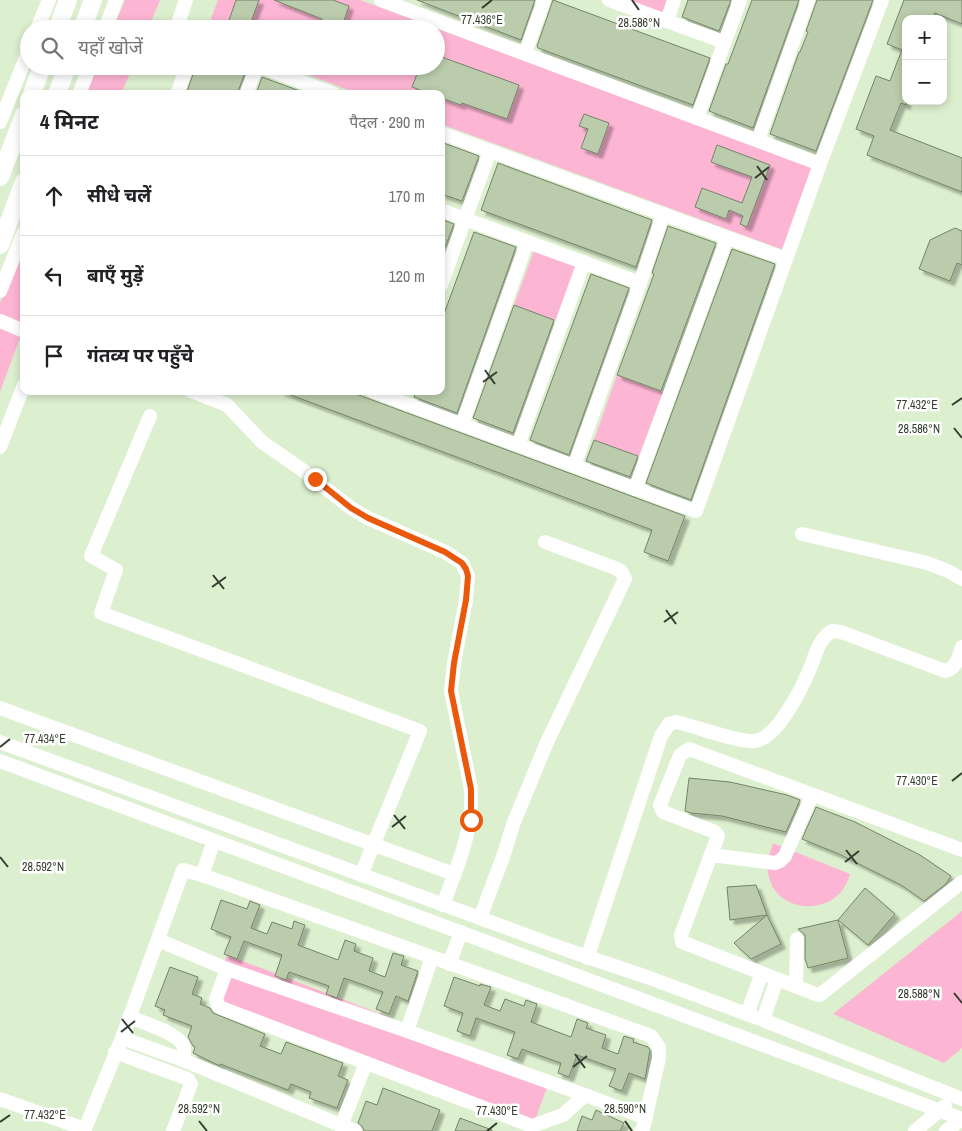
<!DOCTYPE html>
<html lang="hi">
<head>
<meta charset="utf-8">
<style>
  :root { --surface:#fff; --page:#f2f2f2; --text:#202124; --muted:#757577; --line:#e0e0e0 }
  body { margin:0; font-family:"Archivo Narrow","Noto Sans Devanagari",sans-serif; background:var(--page); color:var(--text) }
  .controls { position:absolute; right:15px; top:15px; display:grid; overflow:hidden; border-radius:10px; box-shadow:0 2px 8px #0003 }
  .controls button { width:45px; height:45px; display:grid; place-items:center; padding:0; border:0; border-bottom:1px solid var(--line); background:var(--surface); color:var(--text); font:25px sans-serif }
  .stop { position:absolute; width:15px; height:15px; margin:-11px; border:4px solid #ea580c; border-radius:50%; background:#fff }
  .stop.end { background:#ea580c; border-color:#fff; box-shadow:0 1px 5px #0008 }
  .list { margin:0; padding:0; list-style:none }
  h2 { display:flex; justify-content:space-between; align-items:center; height:65px; margin:0; padding:0 20px; font-size:21px }
  h2 small { font-size:16px; font-weight:400; color:var(--muted) }
  .list li { display:grid; grid-template-columns:32px 1fr auto; gap:15px; align-items:center; box-sizing:border-box; height:80px; padding:0 20px; border-top:1px solid var(--line) }
  .list b { display:block; font-size:19px; white-space:nowrap }
  .list em { font-size:16px; font-style:normal; color:var(--muted) }
  .icon { flex:none; width:28px; height:28px; fill:none; stroke:currentColor; stroke-width:2; stroke-linecap:round; stroke-linejoin:round }
  .map { position:relative; flex:none; width:962px; height:1131px; overflow:hidden }
  .search { position:absolute; background:var(--surface); box-shadow:0 2px 8px #0003; left:20px; top:20px; width:425px; height:55px; display:flex; align-items:center; gap:12px; box-sizing:border-box; padding:0 18px; border-radius:28px; color:var(--muted); font-size:19px }
  .panel { position:absolute; background:var(--surface); box-shadow:0 2px 8px #0003; left:20px; top:90px; width:425px; height:305px; border-radius:10px }
  .map>svg:first-child { display:block }
  .green { fill:#fdb5d4 }
  .building { fill:#baccac; stroke:#748467; filter:url(#shadow) }
  .lines { fill:none; stroke-linecap:round; stroke-linejoin:round }
  .minor { stroke:#fff; stroke-width:14 }
  .major { stroke:#fff; stroke-width:18 }
  .route { stroke:#ea580c; stroke-width:6 }
  .ticks { fill:none; stroke:#353c30; stroke-width:2 }
  .ticks-label { font-size:12px; text-anchor:middle; fill:#353c30; stroke:#fff; stroke-width:5; stroke-linejoin:round; paint-order:stroke }
</style>
</head>
<body>
<div class="map">
<svg width="962" height="1131" viewBox="0 0 962 1131">
  <defs>
    <filter id="shadow"><feDropShadow dx="4.5" dy="4.5" stdDeviation="1" flood-color="#0004"/></filter>
  </defs>
  <rect width="100%" height="100%" fill="#dcefce"/>
  <g class="green">
    <path d="M125 0H160L148 29H113Z"/>
    <path d="M218 0H360L814 168 784 250 441 124V94H359L285 66H436V29H207Z"/>
    <path d="M625 0H671L666 15Z"/>
    <path d="M98 66H133L121 94H86Z"/>
    <path d="M24 246V327L0 392V303Z"/>
    <path d="M535 248 577 264 557 321 514 305Z"/>
    <path d="M617 375 663 392 639 456 594 440Z"/>
    <path d="M773 843 850 874C848 880 845 887 841 892 821 915 777 910 769 877 765 865 769 855 773 843Z"/>
    <path d="M962 911V1048L944 1063 833 1014Z"/>
    <path d="M227 955 550 1079 534 1123 210 999Z"/>
  </g>
  <g class="building">
    <path d="M236 0H259L251 22 268 29H226Z"/>
    <path d="M274 0H333L349 6 341 29H318L322 19Z"/>
    <path d="M417 0H535L521 40Z"/>
    <path d="M553 0 710 58 693 105 538 48 537 46Z"/>
    <path d="M688 0H731L719 31 682 17Z"/>
    <path d="M752 0H799L753 128 709 111 726 64H728Z"/>
    <path d="M817 0H873L816 151 770 134 799 52H800L808 32 806 31Z"/>
    <path d="M904 0H962V24L935 13 932 19H906V105L901 103 890 130 962 158V192L867 155 874 136 856 129 876 76 890 81 896 65 902 50 887 44Z"/>
    <path d="M436 55 519 85 507 119 462 103 461 105 441 98V94H430L412 87 420 66H436Z"/>
    <path d="M196 66H243L247 68 237 94H186Z"/>
    <path d="M262 77 308 94H256Z"/>
    <path d="M584 114 609 123 598 154 581 148 588 129 579 126Z"/>
    <path d="M441 142 479 156 462 201 441 194Z"/>
    <path d="M717 145 770 165 747 227 740 224 743 216 729 210 726 219 695 207 702 188 742 203 752 177 711 162Z"/>
    <path d="M498 163 652 220 636 267 481 210Z"/>
    <path d="M441 219 454 224 442 255H441Z"/>
    <path d="M668 226 716 243 661 391 617 375 654 274 652 273Z"/>
    <path d="M955 228 962 231V265L957 263 950 281 919 269 930 240Z"/>
    <path d="M474 232 516 247 457 413 414 397 416 391H441V322Z"/>
    <path d="M732 249 775 264 691 500 646 483Z"/>
    <path d="M591 274 629 288 569 455 530 440Z"/>
    <path d="M514 305 554 320 513 433 473 418Z"/>
    <path d="M280 391H348L685 516 668 561 644 552 652 530Z"/>
    <path d="M594 440 638 456 630 477 586 461Z"/>
    <path d="M689 778 730 782 787 795 800 800 786 832 722 816 691 813 685 811Z"/>
    <path d="M816 807 855 822 920 855 951 876 946 884 924 901 901 885 839 854 802 839Z"/>
    <path d="M756 885 767 915 730 920 727 887Z"/>
    <path d="M865 888 895 914 868 945 838 920Z"/>
    <path d="M221 900 247 909 250 901 260 905 251 928 267 934 272 922 292 929 294 921 305 925 298 945 338 960 345 940 356 944 354 951 373 958 369 971 385 977 393 953 404 956 401 965 418 971 408 1001 396 996 389 1014 376 1009 383 992 364 985 344 978 337 998 326 994 329 986 289 972 286 980 275 976 282 955 244 941 237 959 224 954 231 937 211 929Z"/>
    <path d="M767 915 781 944 751 959 734 943Z"/>
    <path d="M838 920 848 958 808 968 805 959V935L798 929Z"/>
    <path d="M170 967 198 977 192 994 202 998 200 1004 210 1008 213 1013 265 1034 260 1046 281 1054 286 1042 343 1063 338 1076 348 1080 337 1108 309 1098 311 1092 291 1084 288 1090 220 1064V1066L193 1053 195 1047 193 1046 188 1037 192 1026 163 1015 165 1010 155 1006Z"/>
    <path d="M454 977 480 986V984L491 987 484 1005 500 1011 505 999 524 1006 526 1000 537 1004 531 1022 571 1037 577 1019 588 1023 586 1028 606 1035 602 1048 618 1054 624 1036 634 1039 633 1042 648 1047 650 1050 645 1079 629 1073 622 1091 609 1086 616 1069 577 1055 569 1077 558 1073 561 1063 541 1056 522 1049 518 1059 507 1055 515 1032 476 1018 470 1036 457 1031 463 1013 444 1006Z"/>
    <path d="M383 1088 440 1110 432 1131H364L362 1126 358 1123 366 1101 377 1105Z"/>
    <path d="M596 1110 624 1123 620 1131H577L582 1116 592 1120Z"/>
    <path d="M460 1118 492 1130V1131H455Z"/>
  </g>
  <g class="lines">
    <g class="minor">
      <path d="M381 0 820 164"/>
      <path d="M609 0 724 42"/>
      <path d="M667 21 674 0"/>
      <path d="M37 29 49 0"/>
      <path d="M105 29 116 0"/>
      <path d="M176 29 186 0"/>
      <path d="M525 53 544 0"/>
      <path d="M259 66 334 94"/>
      <path d="M79 94 90 66"/>
      <path d="M177 94 187 66"/>
      <path d="M246 94 257 66"/>
      <path d="M697 118 740 0"/>
      <path d="M0 122 29 50"/>
      <path d="M441 133 786 259"/>
      <path d="M758 140 808 0"/>
      <path d="M490 151 465 219 640 283 663 214"/>
      <path d="M441 210 465 219 441 285"/>
      <path d="M0 291 24 232"/>
      <path d="M0 321 24 331"/>
      <path d="M191 391 227 405 262 442 301 469 351 508 368 518 445 552 462 563 468 576 466 600 454 663 451 691 471 789C474 830 457 867 443 905"/>
      <path d="M372 391 696 511 820 164 882 0"/>
      <path d="M150 416 91 556 116 570 101 613 420 731 361 875"/>
      <path d="M462 424 527 242"/>
      <path d="M518 445 584 262"/>
      <path d="M0 447 24 385"/>
      <path d="M574 466 640 283"/>
      <path d="M635 489 727 238"/>
      <path d="M802 534 927 563 948 571 962 579"/>
      <path d="M0 708 454 874"/>
      <path d="M0 742 567 950 647 977 763 1020 962 1099"/>
      <path d="M0 761 962 1119"/>
      <path d="M962 850 689 749 680 755 660 805 663 812 715 832 718 836 681 935 682 942 818 995 821 994 962 882"/>
      <path d="M711 855 775 863 780 861 785 856 812 795"/>
      <path d="M202 875 432 957"/>
      <path d="M480 918 503 857 514 822 547 742 625 579 621 571 615 568 545 542"/>
      <path d="M158 940 227 969 407 1031 432 957 651 1036 659 1047V1058L643 1129 641 1131"/>
      <path d="M587 958 661 736 669 724 676 722 684 724C700 728 741 743 755 741 778 738 803 686 811 666 816 653 819 639 832 631L841 632 945 671C956 669 959 657 962 647"/>
      <path d="M449 964 461 932"/>
      <path d="M227 969 216 999 219 1007 532 1126 563 1115 585 1095 407 1031"/>
      <path d="M796 986 797 939"/>
      <path d="M747 1014 762 973"/>
      <path d="M129 1017C142 1022 182 1034 184 1048 185 1051 183 1056 183 1060"/>
      <path d="M763 1020 777 979"/>
      <path d="M122 1038 183 1060 355 1131"/>
      <path d="M115 1052 188 1079 191 1084 173 1131"/>
      <path d="M585 1095 646 1118"/>
      <path d="M0 1099 85 1129"/>
      <path d="M341 1126 366 1063"/>
      <path d="M84 1131 122 1038 183 870 202 875 214 841"/>
      <path d="M915 1131 945 1106"/>
      <path d="M946 1131 962 1119"/>
    </g>
    <g class="major">
      <path d="M57 29 68 0"/>
      <path d="M82 29 93 0"/>
      <path d="M32 94 42 66"/>
      <path d="M57 94 67 66"/>
      <path d="M0 177 24 115"/>
      <path d="M0 245 24 182"/>
    </g>
  </g>
  <g class="lines">
    <path class="route" d="M315 479 351 508 368 518 445 552 462 563 466 569 468 576 466 600 454 663 451 691 471 789V820"/>
  </g>
  <path class="ticks" d="M632 0 639 10M482 8 492 0M757 166 767 180M755 178 769 167M485 370 495 384M483 382 497 372M952 405 962 398M954 428 962 438M213 575 224 589M212 587 226 577M666 610 676 624M664 622 678 612M0 747 10 739M952 781 962 773M394 815 405 829M392 827 406 816M846 850 857 864M0 857 8 867M845 862 859 851M954 993 962 1003M122 1019 133 1033M121 1032 135 1021M575 1054 585 1068M573 1067 587 1056M199 1121 207 1131M625 1121 632 1131M0 1122 10 1115M487 1131 497 1123"/>
  <g class="ticks-label">
    <text x="482" y="24">77.436°E</text>
    <text x="639" y="27">28.586°N</text>
    <text x="917" y="409">77.432°E</text>
    <text x="919" y="433">28.586°N</text>
    <text x="45" y="743">77.434°E</text>
    <text x="917" y="785">77.430°E</text>
    <text x="43" y="871">28.592°N</text>
    <text x="919" y="998">28.588°N</text>
    <text x="199" y="1113">28.592°N</text>
    <text x="625" y="1113">28.590°N</text>
    <text x="497" y="1115">77.430°E</text>
    <text x="45" y="1119">77.432°E</text>
  </g>
</svg>
<div class="controls">
<button>+</button>
<button>−</button>
</div>
<div class="stop" style="left:471px;top:820px"></div>
<div class="stop end" style="left:315px;top:479px"></div>
<div class="search"><svg class="icon" aria-label="search" viewBox="0 0 24 24"><circle cx="10" cy="10" r="6"/><path d="M15 15l6 6"/></svg>यहाँ खोजें</div>
<section class="panel">
<h2>4 मिनट<small>पैदल · 290 m</small></h2>
<ul class="list">
<li><svg class="icon" aria-label="ahead" viewBox="0 0 24 24"><path d="M12 20V5M6 11l6-6 6 6"/></svg><div><b>सीधे चलें</b></div><em>170 m</em></li>
<li><svg class="icon" aria-label="left" viewBox="0 0 24 24"><path d="M17 20v-9H6M10 6l-5 5 5 5"/></svg><div><b>बाएँ मुड़ें</b></div><em>120 m</em></li>
<li><svg class="icon" aria-label="arrive" viewBox="0 0 24 24"><path d="M6 21V4h12l-3 4 3 4H6"/></svg><div><b>गंतव्य पर पहुँचे</b></div></li>
</ul>
</section>
</div>
</body>
</html>
